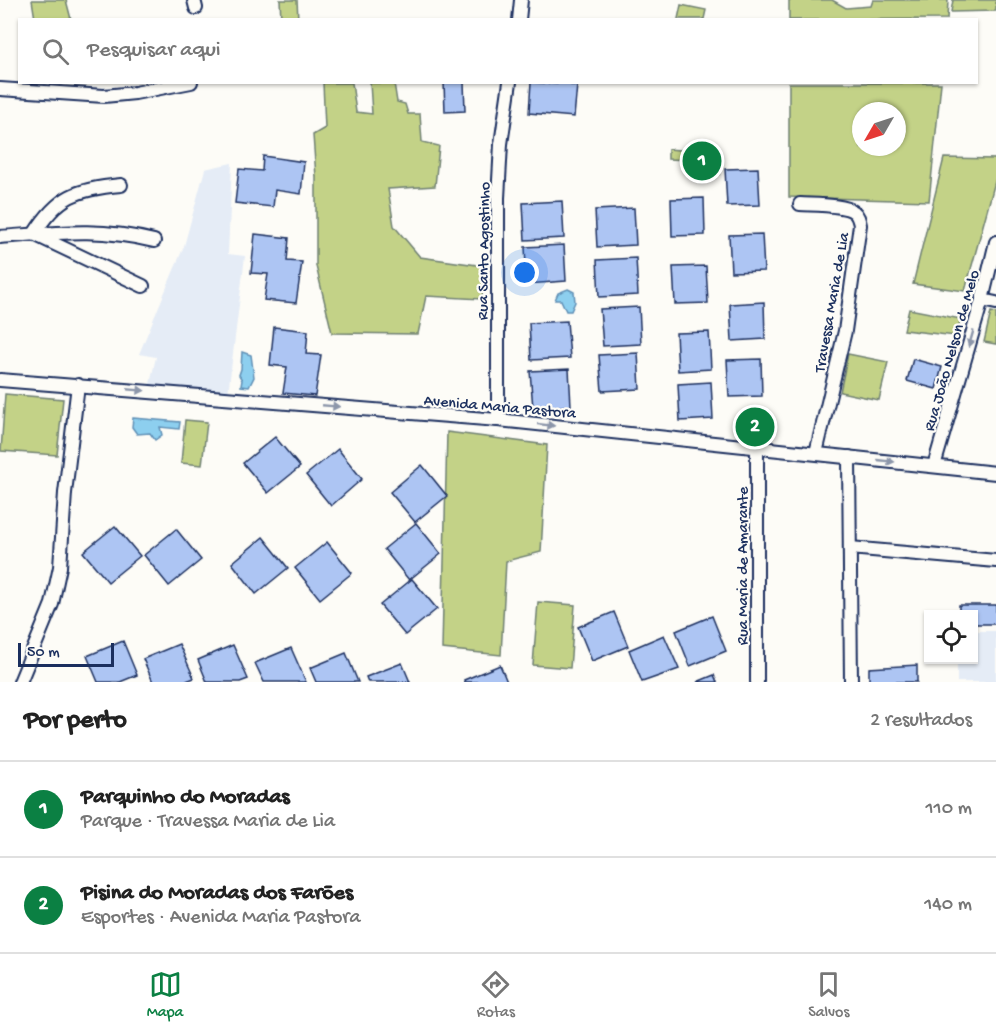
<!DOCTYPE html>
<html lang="pt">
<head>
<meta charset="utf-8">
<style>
  :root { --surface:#fff; --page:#f2f2f2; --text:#222; --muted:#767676; --line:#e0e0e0; --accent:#0b8043 }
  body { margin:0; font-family:"Gochi Hand",sans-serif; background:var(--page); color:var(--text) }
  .controls { position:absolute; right:18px; bottom:18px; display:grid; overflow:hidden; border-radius:0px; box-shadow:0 2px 4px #0004 }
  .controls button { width:54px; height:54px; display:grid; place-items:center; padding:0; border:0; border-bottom:2px solid var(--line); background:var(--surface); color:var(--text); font:30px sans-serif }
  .compass { position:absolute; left:852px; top:102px; width:54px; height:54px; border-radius:50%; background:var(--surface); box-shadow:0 2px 4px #0004; rotate:231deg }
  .scale { position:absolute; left:18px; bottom:15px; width:96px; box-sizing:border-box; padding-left:6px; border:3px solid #1b2f5e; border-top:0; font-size:16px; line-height:21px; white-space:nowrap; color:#1b2f5e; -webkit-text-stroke:4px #fdfcf7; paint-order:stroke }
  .you { position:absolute; left:525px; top:273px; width:21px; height:21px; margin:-15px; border:4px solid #fff; border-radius:50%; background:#1a73e8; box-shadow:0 0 0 9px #1a73e833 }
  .badge { display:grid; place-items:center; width:39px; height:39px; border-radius:50%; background:var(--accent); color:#fff; font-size:20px; font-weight:700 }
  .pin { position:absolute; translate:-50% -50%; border:3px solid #fff; box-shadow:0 2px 6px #0006 }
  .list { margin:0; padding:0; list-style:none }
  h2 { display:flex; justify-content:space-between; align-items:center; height:78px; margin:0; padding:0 24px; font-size:26px }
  h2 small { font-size:20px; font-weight:400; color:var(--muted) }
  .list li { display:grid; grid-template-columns:39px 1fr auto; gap:18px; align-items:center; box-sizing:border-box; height:96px; padding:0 24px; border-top:2px solid var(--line) }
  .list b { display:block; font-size:22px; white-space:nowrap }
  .list p { margin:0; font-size:20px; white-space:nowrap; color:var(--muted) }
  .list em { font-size:20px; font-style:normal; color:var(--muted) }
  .icon { flex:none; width:33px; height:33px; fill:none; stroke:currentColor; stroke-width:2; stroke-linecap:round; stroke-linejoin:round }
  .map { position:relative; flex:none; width:996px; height:682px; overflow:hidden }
  .search { position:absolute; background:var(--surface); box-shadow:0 2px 4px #0004; left:18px; right:18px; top:18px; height:66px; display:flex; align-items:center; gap:15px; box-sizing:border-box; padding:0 21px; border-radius:0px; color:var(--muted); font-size:22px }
  .sheet { height:270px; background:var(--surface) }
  nav { display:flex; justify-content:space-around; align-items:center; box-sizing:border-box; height:84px; border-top:2px solid var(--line); background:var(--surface); font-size:16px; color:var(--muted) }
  nav a { display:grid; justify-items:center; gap:3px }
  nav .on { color:var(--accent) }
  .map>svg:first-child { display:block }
  .built { fill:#e5ecf6 }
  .green { fill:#c3d287; stroke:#6f8072; stroke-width:1.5; fill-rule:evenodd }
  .water { fill:#8dcfef; stroke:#5f8fb5; stroke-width:1.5 }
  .building { fill:#adc5f3; stroke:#1b2f5e; stroke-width:1.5 }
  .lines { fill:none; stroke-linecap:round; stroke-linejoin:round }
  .street-casing { stroke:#1b2f5e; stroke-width:16 }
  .street { stroke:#fdfcf7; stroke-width:12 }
  .oneway { fill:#8c96aa }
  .labels { text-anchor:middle; stroke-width:4.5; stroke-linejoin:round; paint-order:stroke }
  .street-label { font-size:16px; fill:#1b2f5e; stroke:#fdfcf7 }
</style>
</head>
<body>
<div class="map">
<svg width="996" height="682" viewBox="0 0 996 682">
  <rect width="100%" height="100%" fill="#fdfcf7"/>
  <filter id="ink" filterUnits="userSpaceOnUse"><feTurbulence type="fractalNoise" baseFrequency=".0167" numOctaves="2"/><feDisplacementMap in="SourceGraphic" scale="12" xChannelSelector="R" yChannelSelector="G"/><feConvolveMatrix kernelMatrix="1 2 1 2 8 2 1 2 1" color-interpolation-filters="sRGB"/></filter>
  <g filter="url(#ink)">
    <g class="built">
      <path d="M232 163 228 254 245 256 228 394 150 384 156 357 139 354 184 246 205 169Z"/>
      <path d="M974 631H996V682H957V660H974Z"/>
    </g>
    <g class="green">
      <path d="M32 0H66L71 19H35Z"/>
      <path d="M280 0H297L298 19H281Z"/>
      <path d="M789 0H832L846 8 871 6 873 0H948L947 19 789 20Z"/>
      <path d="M953 0H996V11L951 12Z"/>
      <path d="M681 5 706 10 704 19H678Z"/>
      <path d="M323 83H352L356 112 372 114 370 83H394L397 102 405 104 408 114H420L422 142 439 146 435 186 388 189 394 226 420 257 484 266 482 299 426 296 418 334 332 333 316 266V177L313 135 325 128Z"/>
      <path d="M789 83H941L929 201 789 197ZM861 111H897V147H861Z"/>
      <path d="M668 149 690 151V160L668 159Z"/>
      <path d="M698 151 721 155 720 174 695 173Z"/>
      <path d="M944 158 996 159V178L965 291 913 284Z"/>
      <path d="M909 309 961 319 956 336 904 330Z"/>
      <path d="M991 312 996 313V344L984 342Z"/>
      <path d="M848 354 888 362 879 400 840 392Z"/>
      <path d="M5 394 63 399 57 455 1 451Z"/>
      <path d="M185 420 207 422 202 465 181 463Z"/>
      <path d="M447 432 547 445 541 552 506 561 501 655 442 649Z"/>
      <path d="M538 602 575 605 570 668 533 665Z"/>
    </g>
    <g class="water">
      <path d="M568 289 574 292 575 302 571 311H566L561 300H555L558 293Z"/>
      <path d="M242 352 251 355 254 377 249 387 241 386 242 380 239 375 241 369Z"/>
      <path d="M133 418 180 422 179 429 160 427 162 435 155 440 150 433 137 434 132 427Z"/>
    </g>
    <g class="building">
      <path d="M444 82H464L465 111 445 112Z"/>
      <path d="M531 82 557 84V82H571V85H577L574 117 529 113Z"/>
      <path d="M263 156 304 162 301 194 275 190 273 207 235 203 239 169 262 171Z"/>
      <path d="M758 168 760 205 727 206 725 169Z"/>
      <path d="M704 198 705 235 672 236 671 199Z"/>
      <path d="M562 201 564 238 525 240 523 203Z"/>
      <path d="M634 208 636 245 597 247 595 210Z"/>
      <path d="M255 234 289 238 287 261 302 262 296 303 264 300 268 274 251 273Z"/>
      <path d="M762 234 764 271 731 272 729 235Z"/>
      <path d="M564 245 566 281 527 284 525 247Z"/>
      <path d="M636 258 638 295 599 297 597 260Z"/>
      <path d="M706 266 708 303 675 304 673 267Z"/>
      <path d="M764 302 765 339 732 341 730 304Z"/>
      <path d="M639 307 641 344 603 346 600 309Z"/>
      <path d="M567 321 570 358 531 360 529 323Z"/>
      <path d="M274 327 308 331 306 354 321 355 315 396 283 393 287 367 270 365Z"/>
      <path d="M709 332 711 369 678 371 676 333Z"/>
      <path d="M638 353 640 389 602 391 599 355Z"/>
      <path d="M761 359 762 396 729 397 727 360Z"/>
      <path d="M913 359 942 367 936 389 907 381Z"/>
      <path d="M569 369 571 406 533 408 530 371Z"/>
      <path d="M711 382 713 419 680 421 678 384Z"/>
      <path d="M275 437 300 467 268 493 243 463Z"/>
      <path d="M338 449 362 479 331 506 306 475Z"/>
      <path d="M422 465 447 496 415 522 390 492Z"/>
      <path d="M416 523 441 554 409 580 384 549Z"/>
      <path d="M115 526 140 556 108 582 83 552Z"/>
      <path d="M176 529 201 560 169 586 144 555Z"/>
      <path d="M263 537 288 568 256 594 232 563Z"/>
      <path d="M327 542 352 573 320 599 295 568Z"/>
      <path d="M412 579 437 609 405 635 380 605Z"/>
      <path d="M959 605H996V624H974V614H959Z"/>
      <path d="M614 612 628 646 592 661 578 627Z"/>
      <path d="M712 616 726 651 690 666 676 631Z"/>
      <path d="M664 635 679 669 642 682 629 650Z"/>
      <path d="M123 641 137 675 120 682H98L87 656Z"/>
      <path d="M179 644 194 678 184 682H153L143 659Z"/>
      <path d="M233 645 248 679 240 682H207L198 660Z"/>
      <path d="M291 648 306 682H264L255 663Z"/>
      <path d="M346 653 358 682H316L310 668Z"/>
      <path d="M402 663 410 682H368L366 677Z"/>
      <path d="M500 665 507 682H465L464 680Z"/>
      <path d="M917 665V682H869V668Z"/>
      <path d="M714 675 717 682H697Z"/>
    </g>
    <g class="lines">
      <g class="street-casing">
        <g id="street">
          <path d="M194 0 196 8"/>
          <path d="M519 20 521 0"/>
          <path d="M0 89 104 96 135 93 191 82"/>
          <path d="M800 204C812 205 845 204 854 212 858 215 859 220 860 225L845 331 816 453"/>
          <path d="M34 234C58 196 76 189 121 185"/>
          <path d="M36 235 143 286"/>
          <path d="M0 237C57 233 98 227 154 241"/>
          <path d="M982 300 996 303"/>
          <path d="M0 380 498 420 996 473"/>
          <path d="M498 420V198L501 144 510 82"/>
          <path d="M757 449V682"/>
          <path d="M849 457 851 682"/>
          <path d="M934 466 982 300 996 242"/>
          <path d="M850 548 996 561"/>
          <path d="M20 682 52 604 60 567 65 493 78 385"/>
        </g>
      </g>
      <use href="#street" class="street"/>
    </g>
    <defs><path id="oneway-solid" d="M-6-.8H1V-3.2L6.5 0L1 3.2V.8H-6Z" transform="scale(1.5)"/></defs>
    <g class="oneway">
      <use href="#oneway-solid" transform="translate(971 339) rotate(106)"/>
      <use href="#oneway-solid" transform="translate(136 390) rotate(5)"/>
      <use href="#oneway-solid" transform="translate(331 406) rotate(5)"/>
      <use href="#oneway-solid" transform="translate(546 425) rotate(6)"/>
      <use href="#oneway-solid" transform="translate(886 461) rotate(6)"/>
    </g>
  </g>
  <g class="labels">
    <g class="street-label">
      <text transform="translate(482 251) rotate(-89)" y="6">Rua Santo Agostinho</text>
      <text transform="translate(830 302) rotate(-80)" y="6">Travessa Maria de Lia</text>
      <text transform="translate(950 350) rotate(-74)" y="6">Rua João Nelson de Melo</text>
      <text transform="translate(500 405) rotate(5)" y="6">Avenida Maria Pastora</text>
      <text transform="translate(741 566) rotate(-90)" y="6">Rua Maria de Amarante</text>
    </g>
  </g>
</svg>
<div class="controls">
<button><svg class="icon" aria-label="locate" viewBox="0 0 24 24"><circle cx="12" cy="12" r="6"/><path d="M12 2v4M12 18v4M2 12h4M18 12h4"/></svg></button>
</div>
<svg class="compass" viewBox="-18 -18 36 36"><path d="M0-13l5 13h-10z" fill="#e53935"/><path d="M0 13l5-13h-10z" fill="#767676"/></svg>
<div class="scale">50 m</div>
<div class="you"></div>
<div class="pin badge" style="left:702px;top:161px">1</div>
<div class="pin badge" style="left:755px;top:427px">2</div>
<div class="search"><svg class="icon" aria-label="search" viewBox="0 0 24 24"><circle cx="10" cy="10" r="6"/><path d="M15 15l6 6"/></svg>Pesquisar aqui</div>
</div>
<section class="sheet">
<h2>Por perto<small>2 resultados</small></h2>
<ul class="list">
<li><span class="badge">1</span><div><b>Parquinho do Moradas</b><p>Parque · Travessa Maria de Lia</p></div><em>110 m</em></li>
<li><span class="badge">2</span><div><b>Pisina do Moradas dos Farões</b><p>Esportes · Avenida Maria Pastora</p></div><em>140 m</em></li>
</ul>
</section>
<nav>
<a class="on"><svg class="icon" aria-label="map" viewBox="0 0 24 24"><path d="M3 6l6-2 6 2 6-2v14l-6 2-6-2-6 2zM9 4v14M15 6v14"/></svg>Mapa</a>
<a><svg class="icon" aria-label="directions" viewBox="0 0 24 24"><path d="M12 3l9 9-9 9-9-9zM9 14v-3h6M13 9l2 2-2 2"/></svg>Rotas</a>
<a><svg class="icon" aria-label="saved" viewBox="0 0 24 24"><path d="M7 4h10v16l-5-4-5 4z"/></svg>Salvos</a>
</nav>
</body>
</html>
